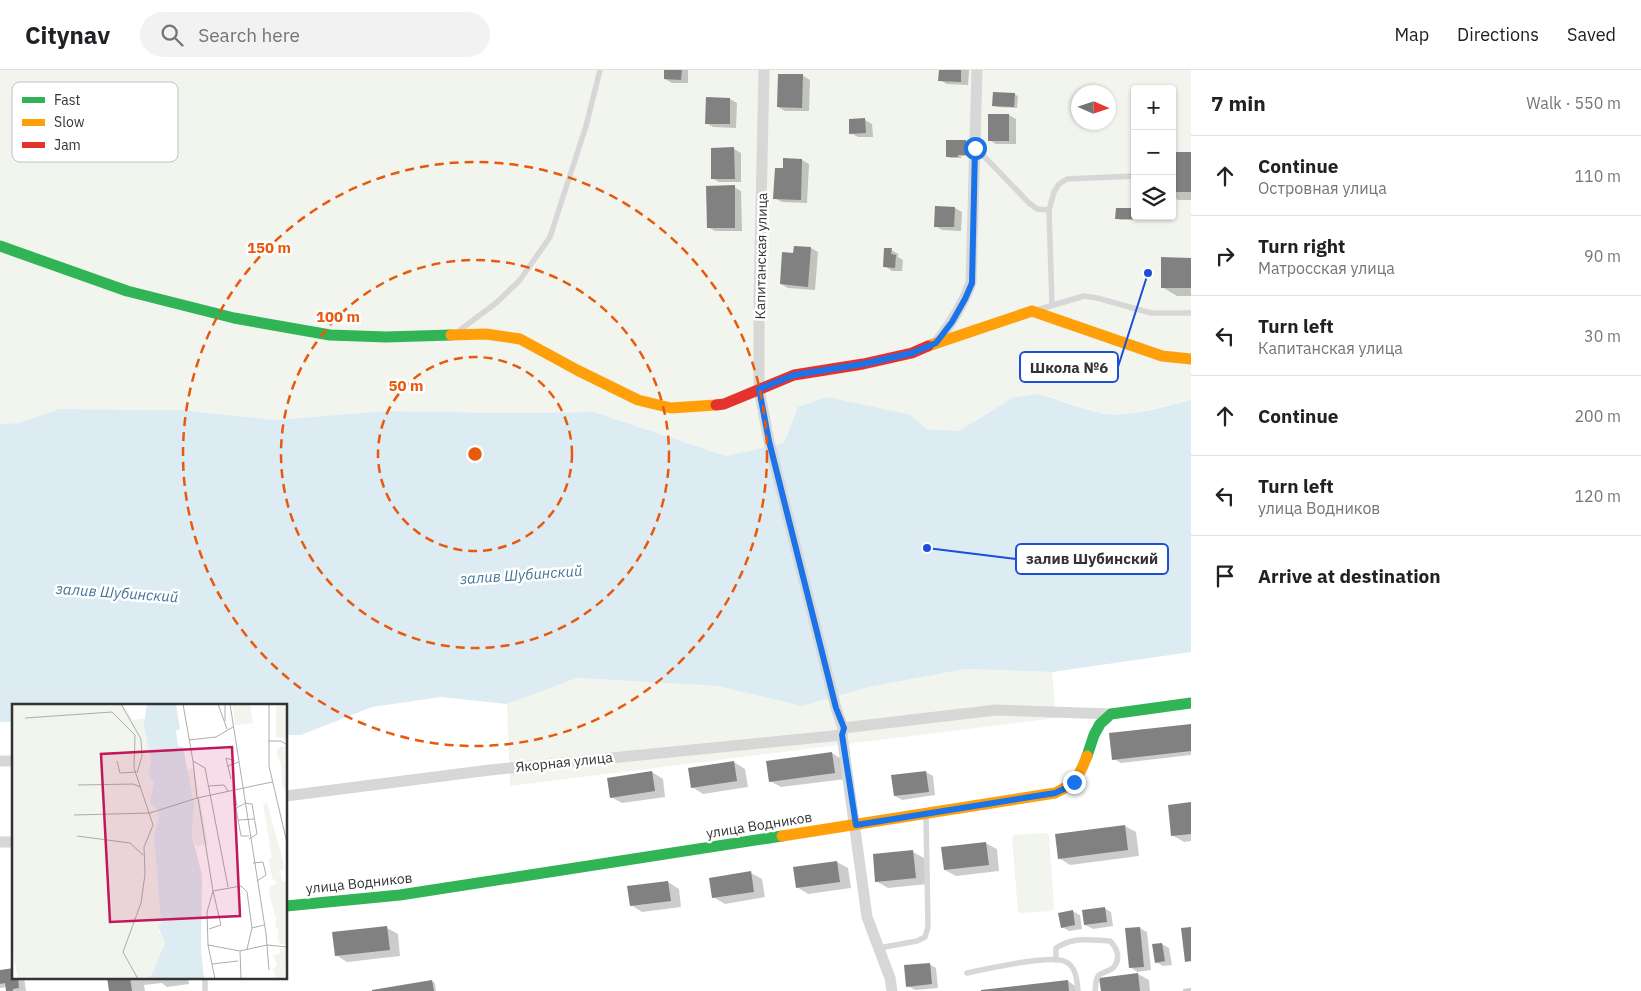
<!DOCTYPE html>
<html lang="en">
<head>
<meta charset="utf-8">
<style>
  :root { --surface:#fff; --page:#f2f2f2; --text:#202124; --muted:#757577; --line:#e0e0e0 }
  body { margin:0; font-family:"IBM Plex Sans",sans-serif; background:var(--page); color:var(--text) }
  .controls { position:absolute; right:15px; top:15px; display:grid; overflow:hidden; border-radius:5px; box-shadow:0 1px 4px #0004 }
  .controls button { width:45px; height:45px; display:grid; place-items:center; padding:0; border:0; border-bottom:1px solid var(--line); background:var(--surface); color:var(--text); font:25px sans-serif }
  .compass { position:absolute; left:1071px; top:15px; width:45px; height:45px; border-radius:50%; background:var(--surface); box-shadow:0 1px 4px #0004; rotate:93deg }
  .stop { position:absolute; width:15px; height:15px; margin:-11px; border:4px solid #1a73e8; border-radius:50%; background:#fff }
  .stop.end { background:#1a73e8; border-color:#fff; box-shadow:0 1px 5px #0008 }
  .list { margin:0; padding:0; list-style:none }
  h2 { display:flex; justify-content:space-between; align-items:center; height:65px; margin:0; padding:0 20px; font-size:21px }
  h2 small { font-size:16px; font-weight:400; color:var(--muted) }
  .list li { display:grid; grid-template-columns:32px 1fr auto; gap:15px; align-items:center; box-sizing:border-box; height:80px; padding:0 20px; border-top:1px solid var(--line) }
  .list b { display:block; font-size:19px; white-space:nowrap }
  .list p { margin:0; font-size:16px; white-space:nowrap; color:var(--muted) }
  .list em { font-size:16px; font-style:normal; color:var(--muted) }
  .icon { flex:none; width:28px; height:28px; fill:none; stroke:currentColor; stroke-width:2; stroke-linecap:round; stroke-linejoin:round }
  .map { position:relative; flex:none; width:1191px; height:921px; overflow:hidden }
  header { display:flex; align-items:center; gap:30px; box-sizing:border-box; height:70px; padding:0 25px; background:var(--surface); border-bottom:1px solid var(--line) }
  header strong { font-size:24px }
  nav { display:flex; gap:28px; margin-inline-start:auto; font-size:18px }
  .search { width:350px; height:45px; background:var(--page); display:flex; align-items:center; gap:12px; box-sizing:border-box; padding:0 18px; border-radius:28px; color:var(--muted); font-size:19px }
  main { display:flex }
  aside { flex:1; background:var(--surface) }
  .map>svg:first-child { display:block }
  .green { fill:#f1f5ed; fill-rule:evenodd }
  .water { fill:#ddebf3 }
  .shadow { fill:#0003 }
  .building { fill:#818181 }
  .lines { fill:none; stroke-linecap:round; stroke-linejoin:round }
  .lane { stroke:#d7d7d7; stroke-width:5.5 }
  .street { stroke:#d7d7d7; stroke-width:11 }
  .fast { stroke:#30b455; stroke-width:11 }
  .slow { stroke:#ff9f0a; stroke-width:11 }
  .jam { stroke:#e5322d; stroke-width:11 }
  .route { stroke:#1a73e8; stroke-width:6 }
  .ring { fill:none; stroke:#e8590c; stroke-width:2.5; stroke-dasharray:9 6 }
  .labels { text-anchor:middle; stroke-width:5; stroke-linejoin:round; paint-order:stroke }
  .street-label { font-size:14px; fill:#333; stroke:#fff }
  .water-label { font-size:15px; font-style:italic; fill:#3f7597; stroke:#fff }
  .inset-road { fill:none; stroke:#adadad; stroke-width:1 }
  .view { fill:#c2185b; fill-opacity:0.15; stroke:#c2185b; stroke-width:2.5 }
  .inset-edge { fill:none; stroke:#333; stroke-width:2.5 }
  .key { fill:#fff; stroke:#c2c2c2; stroke-width:1 }
  .key-label { font-size:14px; fill:#333 }
  .centre { fill:#e8590c; stroke:#fff; stroke-width:2.5 }
  .ring-label { font-size:15px; text-anchor:middle; font-weight:bold; fill:#e8590c; stroke:#fff; stroke-width:5; stroke-linejoin:round; paint-order:stroke }
  .leader { fill:none; stroke:#1d4ed8; stroke-width:2 }
  .callout-dot { fill:#1d4ed8; stroke:#fff; stroke-width:2 }
  .callout { fill:#fff; stroke:#1d4ed8; stroke-width:2 }
  .callout-label { font-size:15px; text-anchor:middle; font-weight:bold; fill:#333 }
</style>
</head>
<body>
<header>
<strong>Citynav</strong>
<div class="search"><svg class="icon" aria-label="search" viewBox="0 0 24 24"><circle cx="10" cy="10" r="6"/><path d="M15 15l6 6"/></svg>Search here</div>
<nav><a>Map</a><a>Directions</a><a>Saved</a></nav>
</header>
<main>
<div class="map">
<svg width="1191" height="921" viewBox="0 0 1191 921">
  <rect width="100%" height="100%" fill="#fff"/>
  <g class="green">
    <path d="M0 0H1191V330L1127 345 1096 343 1058 329 1039 324 1014 327 959 361 927 359 911 345 798 337 784 373 726 386 594 342 510 343 386 341 275 350 180 340 59 339 19 353 0 354ZM1135 19H1172V146H1135ZM1078 22H1108V52H1078Z"/>
    <path d="M966 599 1052 602 1056 648 510 716 507 634 577 608 717 616 802 636 869 617Z"/>
    <path d="M1045 763 1049 765 1054 838 1052 841 1020 843 1018 841 1012 768 1014 765Z"/>
  </g>
  <path class="water" d="M1039 324C1058 329 1076 337 1095 342 1125 350 1161 337 1191 330V582L1052 602 966 599 869 617 802 636 717 616 577 608 507 634 441 627 372 637 301 665H286V635H14V652H0V354L19 353 59 339 180 340 275 350 386 341 510 343 594 342 726 386 784 373 798 337 827 327 911 345 927 359 959 361 1014 327Z"/>
  <g class="shadow">
    <path d="M665 0H688V13H672L665 9Z"/>
    <path d="M940 0H969L968 15 947 14 940 10Z"/>
    <path d="M802 5 810 10 809 41H785L778 37Z"/>
    <path d="M1014 24 1018 26 1017 38 997 37 994 35Z"/>
    <path d="M730 29 737 33 736 58 713 57 706 53Z"/>
    <path d="M1009 45 1016 49V74H996L989 70Z"/>
    <path d="M850 50H865L872 54 873 67H858L851 63Z"/>
    <path d="M966 71 969 73 968 86H961V88H950L947 86Z"/>
    <path d="M734 79 741 83V112H719L712 108Z"/>
    <path d="M1172 83H1191V130H1178L1172 126Z"/>
    <path d="M802 90 809 94 807 133 782 132 775 128 784 100Z"/>
    <path d="M734 117 741 121 742 161H715L708 157Z"/>
    <path d="M955 138 962 142 961 161 942 160 935 156Z"/>
    <path d="M1140 146 1139 150H1120L1117 148Z"/>
    <path d="M795 177 811 178 818 182 815 220 788 218 781 214 794 185Z"/>
    <path d="M891 180 898 184V187L903 190 902 201H892L885 196Z"/>
    <path d="M1191 189V226H1177L1162 217Z"/>
    <path d="M1191 655V685L1121 693 1114 689Z"/>
    <path d="M832 683 843 690 846 709 781 717 770 711 768 692Z"/>
    <path d="M734 692 745 699 748 717 703 724 692 717Z"/>
    <path d="M652 702 663 709 665 727 622 733 611 727Z"/>
    <path d="M926 702 933 706 935 725 902 730 895 726Z"/>
    <path d="M1191 733V771L1184 772 1172 765Z"/>
    <path d="M1125 756 1136 762 1139 786 1070 795 1059 788Z"/>
    <path d="M985 773 997 779 999 801 956 806 945 800Z"/>
    <path d="M913 782 924 788 927 814 888 818 876 811Z"/>
    <path d="M837 792 848 798 851 818 808 824 797 817Z"/>
    <path d="M751 803 762 809 765 827 725 834 713 827Z"/>
    <path d="M668 812 679 819 681 837 642 842 631 835Z"/>
    <path d="M1104 838 1111 842 1113 856 1093 859 1085 855Z"/>
    <path d="M1072 841 1080 845 1082 859 1069 861 1062 857Z"/>
    <path d="M387 858 398 864 400 886 347 892 336 885Z"/>
    <path d="M1140 858 1147 862 1151 900 1137 902 1130 897Z"/>
    <path d="M1162 874 1169 878 1172 895 1163 896 1156 892Z"/>
    <path d="M929 894 936 898 938 918 915 920 908 916Z"/>
    <path d="M0 901 14 907H24L26 921H7V917L0 918Z"/>
    <path d="M1138 904 1149 910 1150 921H1102Z"/>
    <path d="M108 907H188L189 914 167 917 162 913 144 915 145 921H110Z"/>
    <path d="M432 911 435 913 436 921H373Z"/>
    <path d="M1068 911 1075 916 1076 921H981Z"/>
    <path d="M1191 918V921H1183V919Z"/>
  </g>
  <g class="building">
    <path d="M664 0H682L681 10 664 9Z"/>
    <path d="M939 0H961V12L938 11Z"/>
    <path d="M778 4H803L802 38 777 37Z"/>
    <path d="M993 22 1015 23 1014 37 992 36Z"/>
    <path d="M706 27 730 28V54H705Z"/>
    <rect x="988" y="44" width="21" height="27"/>
    <path d="M865 48 866 63 849 64V49Z"/>
    <path d="M946 70H966V85H958V87H946Z"/>
    <path d="M734 77 735 109H711V78Z"/>
    <rect x="1172" y="82" width="19" height="40"/>
    <path d="M783 88 802 89 801 130 773 129 775 98H783Z"/>
    <path d="M735 115V158H707L706 116Z"/>
    <path d="M935 136 955 137 954 157H934Z"/>
    <path d="M1116 138H1135V146H1137V149H1115Z"/>
    <path d="M794 176 811 177 808 217 780 214 782 182 793 183Z"/>
    <path d="M884 178H892L891 184 896 185 895 198 883 197Z"/>
    <path d="M1161 187 1191 188V218H1161Z"/>
    <path d="M1191 654V681L1112 690 1109 663Z"/>
    <path d="M832 682 835 703 769 712 766 691Z"/>
    <path d="M734 691 737 711 691 718 688 698Z"/>
    <path d="M652 701 655 721 610 728 607 708Z"/>
    <path d="M926 701 929 722 894 726 891 705Z"/>
    <path d="M1191 732V764L1171 766 1168 735Z"/>
    <path d="M1125 755 1128 780 1058 789 1055 764Z"/>
    <path d="M986 772 989 795 944 800 941 777Z"/>
    <path d="M913 780 916 808 875 812 873 784Z"/>
    <path d="M837 791 840 812 796 818 793 797Z"/>
    <path d="M751 801 754 822 712 828 709 808Z"/>
    <path d="M668 811 671 831 630 836 627 816Z"/>
    <path d="M1105 837 1107 852 1084 855 1082 840Z"/>
    <path d="M1073 840 1075 855 1061 858 1058 843Z"/>
    <path d="M387 856 390 880 335 886 332 862Z"/>
    <path d="M1140 857 1144 897 1129 898 1125 858Z"/>
    <path d="M1191 857V891L1185 892 1181 858Z"/>
    <path d="M1162 873 1165 891 1155 893 1152 874Z"/>
    <path d="M930 893 932 914 906 917 904 895Z"/>
    <path d="M14 898V907H18L19 918 13 919V921H6L5 913 0 914V900Z"/>
    <path d="M1138 903 1140 921H1101L1099 908Z"/>
    <path d="M107 907H130L132 921H109Z"/>
    <path d="M432 910 434 921H372V920Z"/>
    <path d="M1068 910 1069 921H981V920Z"/>
  </g>
  <g class="lines">
    <g class="lane">
      <path d="M977 79 1029 133 1037 139 1049 140"/>
      <path d="M1052 235 1049 140 1054 122 1059 114 1067 109 1135 106"/>
      <path d="M1040 239 1084 226 1097 228 1151 243H1191"/>
      <path d="M460 260 496 233 520 210 550 167 586 56 600 0"/>
      <path d="M879 878 917 871 925 867 928 857 926 746"/>
      <path d="M1056 890V878C1075 866 1089 870 1110 871 1117 878 1121 888 1114 897 1110 901 1103 902 1099 905 1095 909 1096 916 1095 921"/>
      <path d="M967 903C985 899 1049 885 1064 891 1076 895 1077 910 1078 921"/>
      <path d="M205 921V907"/>
    </g>
    <g class="street">
      <path d="M764 0 759 230V319L769 371 836 638 843 658 842 665 867 847 890 908 892 921"/>
      <path d="M936 273C951 254 963 235 971 213L977 0"/>
      <path d="M843 658 996 640 1111 644"/>
      <path d="M0 691H14"/>
      <path d="M286 726 490 700 842 665"/>
      <path d="M0 772H14"/>
    </g>
    <g class="fast">
      <path d="M0 176 127 221 234 248 330 265 386 267 451 265"/>
      <path d="M1087 686 1094 665 1100 654 1111 644 1191 633"/>
      <path d="M286 836 400 825 782 766"/>
    </g>
    <g class="slow">
      <path d="M451 265 486 264 520 269 577 300 638 330 671 338 716 335"/>
      <path d="M928 276 1032 241 1162 286 1191 289"/>
      <path d="M782 766 1055 723C1075 714 1079 707 1087 686"/>
    </g>
    <path class="jam" d="M716 335 724 334 794 305 863 294 912 283 928 276"/>
  </g>
  <g class="lines">
    <path class="route" d="M975 78 972 213 965 229 952 252 936 273 912 283 863 294 794 305 759 319 769 371 836 638 844 658 842 665 856 755 1055 723 1068 717 1074 712"/>
  </g>
  <g class="ring">
    <circle cx="475" cy="384" r="97"/>
    <circle cx="475" cy="384" r="194"/>
    <circle cx="475" cy="384" r="292"/>
  </g>
  <g class="labels">
    <g class="street-label">
      <text transform="translate(761 186) rotate(-89)" y="5">Капитанская улица</text>
      <text transform="translate(564 692) rotate(-6)" y="5">Якорная улица</text>
      <text transform="translate(759 755) rotate(-9)" y="5">улица Водников</text>
      <text transform="translate(359 813) rotate(-6)" y="5">улица Водников</text>
    </g>
    <g class="water-label">
      <text transform="translate(521 505) rotate(-4)" y="5">залив Шубинский</text>
      <text transform="translate(117 523) rotate(4)" y="5">залив Шубинский</text>
    </g>
  </g>
  <g transform="translate(12 634)">
    <rect width="275" height="275" fill="#fff"/>
    <path d="M0 0H111L121 16 134 14 139 57 136 69 142 80 147 113 142 132 149 219 146 226 153 239 139 272 133 275H6L0 243ZM220 0H238L241 19 223 21ZM275 0V36L264 33V2ZM273 42 274 48 275 89 270 82 269 59 265 53V44ZM182 64 196 141 184 142 180 132 182 100 175 65ZM255 99 273 165 268 167 270 177 275 178V241L268 240 265 233 267 225 263 223 264 215 257 190 258 182 265 179 260 174 257 154 260 153 251 100ZM268 244 275 246 272 275H255L264 273 261 266 265 261 261 251 268 250Z" fill="#f1f5ed"/>
    <path d="M135 0H164L168 25 164 27 166 42 171 43 182 100 180 132 190 171 189 246 192 275H133L139 272 153 239 146 223 149 219 142 132 147 113 145 105 138 99 142 80 136 69 139 57 132 20Z" fill="#ddebf3"/>
    <path class="inset-road" d="M109 0 129 35 130 52 125 69M171 0 181 57 193 64 216 183M206 0 215 25M213 0V17M218 0 254 230 257 266M257 0V62L275 139M13 14 100 8 123 31 122 64 141 121 132 143 133 170 129 199 111 248 126 275M177 36 204 33 221 23M256 37H269L275 41M105 57 108 69 124 68M181 57 185 94M216 63 214 54 223 57M219 75 216 62 227 58M66 81 121 80 129 83M196 82 212 81 216 87M222 86 225 102M186 94 201 187 195 208 196 241 203 275M232 99 240 100 245 130 237 135M232 100 224 104 229 132H237M62 111 138 109 185 94 260 78M226 116 242 115M65 132 118 139 131 151M241 159 251 158 254 171 245 177M197 225 209 221 201 187 229 182 235 188 240 224M196 241 228 247 255 241 275 243M235 245 240 224 252 221M228 247 229 275M200 260 226 257"/>
    <path class="view" d="M220 43 228 212 98 218 89 50Z"/>
    <rect width="275" height="275" class="inset-edge"/>
  </g>
  <rect x="12" y="12" width="166" height="80" rx="8" class="key"/>
  <rect x="22" y="27" width="23" height="6" fill="#30b455"/>
  <rect x="22" y="49" width="23" height="7" fill="#ff9f0a"/>
  <rect x="22" y="72" width="23" height="6" fill="#e5322d"/>
  <g class="key-label">
    <text x="54" y="35">Fast</text>
    <text x="54" y="57">Slow</text>
    <text x="54" y="80">Jam</text>
  </g>
  <circle cx="475" cy="384" r="8" class="centre"/>
  <g class="ring-label">
    <text x="269" y="183">150 m</text>
    <text x="338" y="252">100 m</text>
    <text x="406" y="321">50 m</text>
  </g>
  <path class="leader" d="M1148 203L1118 297M927 478L1016 489"/>
  <g class="callout-dot">
    <circle cx="1148" cy="203" r="5"/>
    <circle cx="927" cy="478" r="5"/>
  </g>
  <g class="callout">
    <rect x="1020" y="282" width="98" height="30" rx="5"/>
    <rect x="1016" y="474" width="152" height="30" rx="5"/>
  </g>
  <g class="callout-label">
    <text x="1069" y="303">Школа №6</text>
    <text x="1092" y="494">залив Шубинский</text>
  </g>
</svg>
<div class="controls">
<button>+</button>
<button>−</button>
<button><svg class="icon" aria-label="layers" viewBox="0 0 24 24"><path d="M12 4l9 5-9 5-9-5zM3 14l9 5 9-5"/></svg></button>
</div>
<svg class="compass" viewBox="-18 -18 36 36"><path d="M0-13l5 13h-10z" fill="#e53935"/><path d="M0 13l5-13h-10z" fill="#757577"/></svg>
<div class="stop" style="left:975px;top:78px"></div>
<div class="stop end" style="left:1074px;top:712px"></div>
</div>
<aside>
<h2>7 min<small>Walk · 550 m</small></h2>
<ul class="list">
<li><svg class="icon" aria-label="ahead" viewBox="0 0 24 24"><path d="M12 20V5M6 11l6-6 6 6"/></svg><div><b>Continue</b><p>Островная улица</p></div><em>110 m</em></li>
<li><svg class="icon" aria-label="right" viewBox="0 0 24 24"><path d="M7 20v-9h11M14 6l5 5-5 5"/></svg><div><b>Turn right</b><p>Матросская улица</p></div><em>90 m</em></li>
<li><svg class="icon" aria-label="left" viewBox="0 0 24 24"><path d="M17 20v-9H6M10 6l-5 5 5 5"/></svg><div><b>Turn left</b><p>Капитанская улица</p></div><em>30 m</em></li>
<li><svg class="icon" aria-label="ahead" viewBox="0 0 24 24"><path d="M12 20V5M6 11l6-6 6 6"/></svg><div><b>Continue</b></div><em>200 m</em></li>
<li><svg class="icon" aria-label="left" viewBox="0 0 24 24"><path d="M17 20v-9H6M10 6l-5 5 5 5"/></svg><div><b>Turn left</b><p>улица Водников</p></div><em>120 m</em></li>
<li><svg class="icon" aria-label="arrive" viewBox="0 0 24 24"><path d="M6 21V4h12l-3 4 3 4H6"/></svg><div><b>Arrive at destination</b></div></li>
</ul>
</aside>
</main>
</body>
</html>
